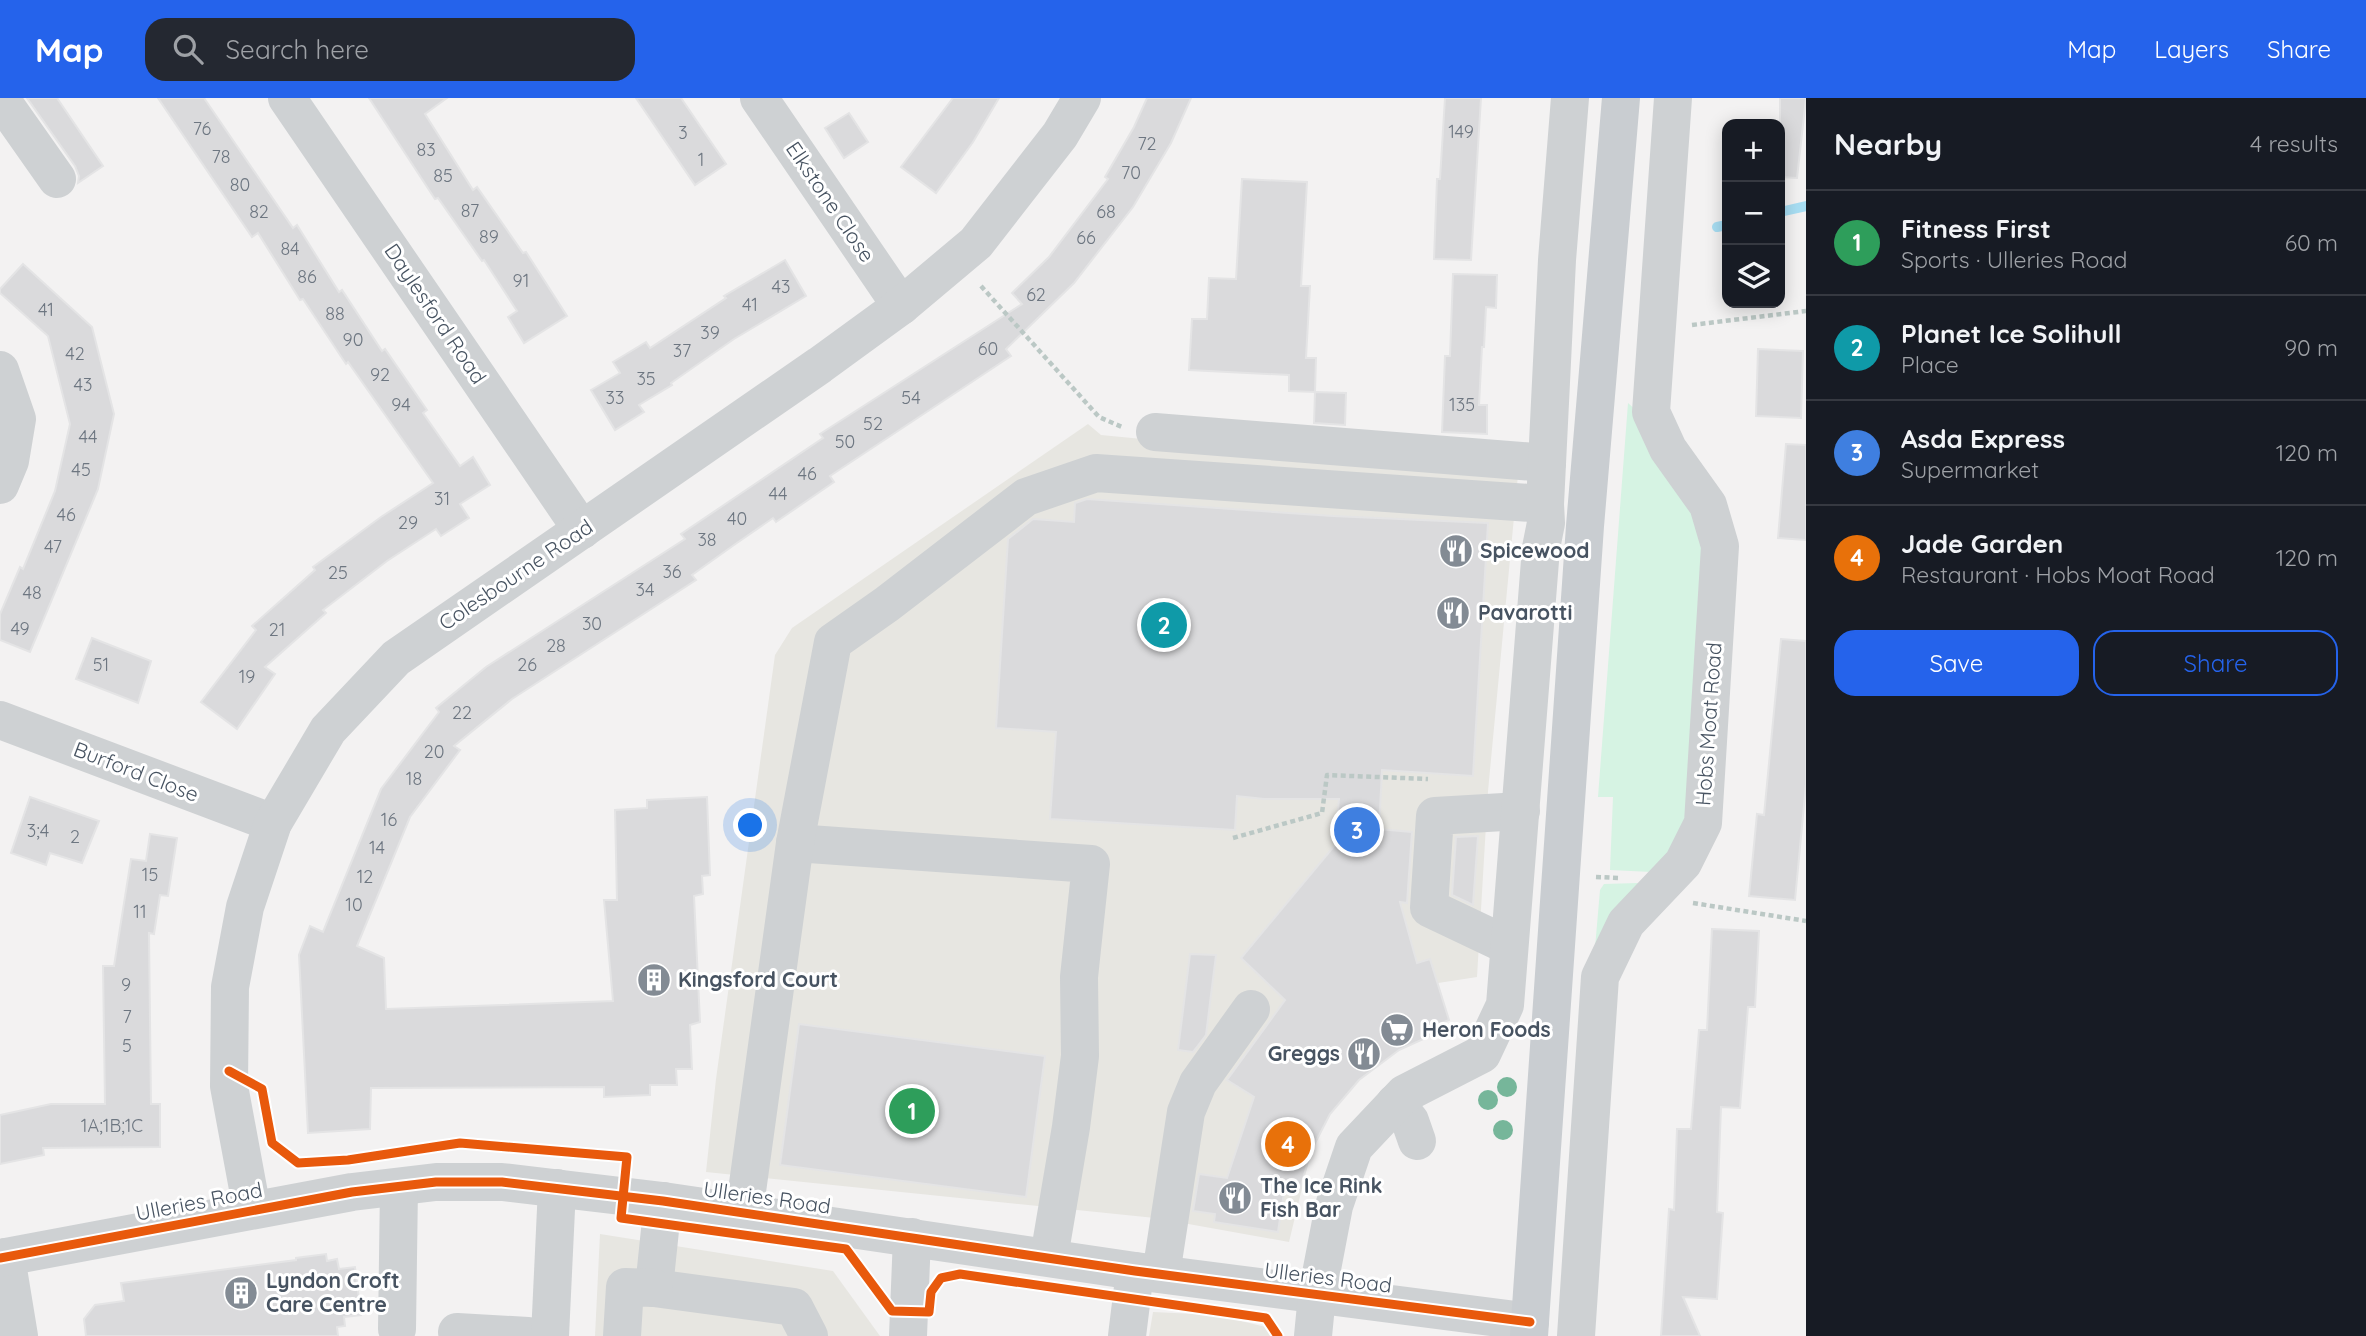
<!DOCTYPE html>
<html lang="en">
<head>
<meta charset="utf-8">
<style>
  :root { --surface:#171b24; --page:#242831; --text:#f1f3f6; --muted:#9ea1a6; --line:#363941; --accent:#2563eb }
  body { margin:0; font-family:Quicksand,sans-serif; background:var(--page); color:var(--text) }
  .controls { position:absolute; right:21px; top:21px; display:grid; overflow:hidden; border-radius:14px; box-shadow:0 4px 18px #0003 }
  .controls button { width:63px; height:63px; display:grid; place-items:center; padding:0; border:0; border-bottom:2px solid var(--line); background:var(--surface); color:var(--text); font:35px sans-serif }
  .you { position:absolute; left:751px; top:728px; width:24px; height:24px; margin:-18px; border:5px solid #fff; border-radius:50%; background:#1a73e8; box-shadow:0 0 0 10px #1a73e833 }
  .badge { display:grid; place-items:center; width:46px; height:46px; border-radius:50%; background:var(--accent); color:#fff; font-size:23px; font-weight:700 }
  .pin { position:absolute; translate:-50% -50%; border:4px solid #fff; box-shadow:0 2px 7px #0006 }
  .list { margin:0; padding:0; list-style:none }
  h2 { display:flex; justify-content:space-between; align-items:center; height:91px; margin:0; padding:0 28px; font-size:30px }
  h2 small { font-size:23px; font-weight:400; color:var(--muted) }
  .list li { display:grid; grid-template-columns:46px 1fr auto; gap:21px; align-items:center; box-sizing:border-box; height:105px; padding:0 28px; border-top:2px solid var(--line) }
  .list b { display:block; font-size:26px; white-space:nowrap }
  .list p { margin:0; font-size:23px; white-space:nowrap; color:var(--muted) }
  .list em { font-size:23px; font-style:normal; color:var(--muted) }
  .actions { display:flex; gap:14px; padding:21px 28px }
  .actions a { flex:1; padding:16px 0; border:2px solid var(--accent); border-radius:21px; text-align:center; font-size:24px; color:var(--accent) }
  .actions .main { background:var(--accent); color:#fff }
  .icon { flex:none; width:38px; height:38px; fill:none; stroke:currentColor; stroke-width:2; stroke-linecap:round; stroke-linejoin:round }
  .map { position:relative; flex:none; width:1806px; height:1238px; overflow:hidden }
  header { display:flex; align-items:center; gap:42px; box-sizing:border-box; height:98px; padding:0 35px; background:var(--accent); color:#fff }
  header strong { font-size:33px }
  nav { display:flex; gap:38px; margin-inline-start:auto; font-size:24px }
  .search { width:490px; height:63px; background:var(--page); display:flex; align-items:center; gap:18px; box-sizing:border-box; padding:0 24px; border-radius:21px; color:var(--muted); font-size:26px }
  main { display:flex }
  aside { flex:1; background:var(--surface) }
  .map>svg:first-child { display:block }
  .commercial { fill:#e7e6e1 }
  .green { fill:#d6f3e3 }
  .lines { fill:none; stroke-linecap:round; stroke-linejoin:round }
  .stream { stroke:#a8def3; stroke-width:10 }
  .building { fill:#dadadc; stroke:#e4e4e5; stroke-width:2 }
  .path { stroke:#bbc8c5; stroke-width:4.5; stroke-dasharray:5 3.5; stroke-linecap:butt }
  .minor { stroke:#ced1d3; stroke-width:38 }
  .major { stroke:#c9cdd1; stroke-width:38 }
  .cycleway-casing { stroke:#fff; stroke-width:13 }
  .cycleway { stroke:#e8590c; stroke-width:9 }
  .tree { fill:#76b69a }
  .labels { text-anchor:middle; stroke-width:6; stroke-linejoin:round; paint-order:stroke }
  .number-label { font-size:18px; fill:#6d7681 }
  .street-label { font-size:21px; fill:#475361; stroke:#fff }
  .poi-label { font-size:21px; font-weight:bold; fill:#475361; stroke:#fff; text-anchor:start }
</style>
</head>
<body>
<header>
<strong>Map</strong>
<div class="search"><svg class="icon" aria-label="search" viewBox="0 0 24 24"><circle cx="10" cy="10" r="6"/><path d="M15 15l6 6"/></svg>Search here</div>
<nav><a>Map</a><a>Layers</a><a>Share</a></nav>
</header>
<main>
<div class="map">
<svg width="1806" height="1238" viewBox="0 0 1806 1238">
  <rect width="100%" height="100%" fill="#f3f2f2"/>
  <g class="commercial">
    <path d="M1088 326 1101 337 1518 377 1488 693 1477 879 1438 885 1449 922 1439 926 1441 933 1399 952 1359 982 1330 1016 1311 1053 1289 1144 1155 1120 706 1074 716 981 775 557 792 530Z"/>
    <path d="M600 1136 833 1173 880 1238H595Z"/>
    <path d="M1153 1214 1216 1217 1274 1231 1278 1238H1149Z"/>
  </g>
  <g class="green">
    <path d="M1628 305 1641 317 1712 446 1687 732 1652 774 1610 772 1613 699H1598Z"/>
    <path d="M1638 785 1593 873 1600 792 1604 786Z"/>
  </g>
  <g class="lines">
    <g class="stream">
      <path d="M1780 114 1806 108"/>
      <path d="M1717 129 1727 127"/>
    </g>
  </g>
  <g class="building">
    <path d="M27 0H57L103 68 78 85 79 78 75 68Z"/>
    <path d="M158 0H204L293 130 297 127 339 194 342 192 382 253 385 251 427 312 423 315 460 368 473 359 490 387 460 406 469 420 441 438 436 431 387 463 323 512 326 515 265 569 275 576 237 631 201 604 256 532 252 528 315 472 313 469 381 419 433 385 348 264 346 266 303 201 300 202 258 135 252 139Z"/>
    <path d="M369 0H447L425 16 473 92 477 89 523 155 526 154 567 218 524 245 508 219 517 213 484 162 482 163 438 100 435 101Z"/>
    <path d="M636 0H681L726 66 695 87Z"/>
    <path d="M953 0H999L973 44 936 95 901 69Z"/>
    <path d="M1147 0H1191L1171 45 1133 109 1074 185 1006 251 1011 258 830 378 834 384 776 424 773 420 734 447 692 477 696 482 512 601 454 648 460 652 410 719 357 848 384 860 386 911 613 903 604 802H617L615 712 647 710V702L707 699 710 777 702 778 703 796 694 798 700 924 690 927 692 971H676L677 987H650V997L604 999V989L371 990 370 1031 308 1035 299 857 310 828 323 834 381 691 439 614 436 610 486 569 685 441 681 436 823 340 820 336 1022 206 1012 195 1049 159 1108 81 1105 79 1134 29Z"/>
    <path d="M1445 0H1481L1471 162 1434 161 1437 81H1440Z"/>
    <path d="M1780 0H1806L1797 80 1780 79Z"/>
    <path d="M849 15 868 44 844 60 825 30Z"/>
    <path d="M1242 81 1307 84 1301 188H1310L1306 260H1316L1315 294 1289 293V277L1189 272 1192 221H1207L1209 180 1236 181Z"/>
    <path d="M785 162 806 198 734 241 671 285 672 287 639 307 644 314 615 332 591 292 620 275 613 264 646 244 650 250 726 200 724 198Z"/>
    <path d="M23 166 92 229 114 316 98 391 30 554 0 542V516L20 469 23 471 55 393 70 326 48 238 0 195V191Z"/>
    <path d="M1453 176 1497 177 1496 210 1486 209 1484 249H1482L1479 307H1487V336L1442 334 1445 258H1450Z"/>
    <path d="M1758 251 1803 253 1801 320 1756 318Z"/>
    <path d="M1315 294 1346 295 1345 327 1314 325Z"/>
    <path d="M1786 346 1806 347V442L1778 440Z"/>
    <path d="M1087 401 1333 418 1488 425 1473 678 1382 672 1379 731 1412 734 1407 805 1400 804 1417 865 1430 861 1449 922 1439 926 1441 933 1399 952 1359 982 1330 1016 1311 1053 1300 1091 1285 1088 1278 1134 1214 1124 1215 1116 1193 1113 1199 1076 1227 1080 1254 999 1227 982 1285 902 1241 860 1335 747 1339 701H1264L1237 698 1235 732 1050 721 1056 634 996 630 1008 441 1033 421 1074 424 1075 405Z"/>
    <path d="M92 540 151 563 138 605 76 581Z"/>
    <path d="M1781 541 1806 543V686L1795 802 1749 798 1757 716 1764 717Z"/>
    <path d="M30 699 99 723 82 765 50 755 46 767 11 755Z"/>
    <path d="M150 736 177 740 168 798 160 797 154 836 149 835 151 1006H160V1049L43 1050 44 1057 0 1066V1017L51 1006H105L103 868H114L131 761 146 763Z"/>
    <path d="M1478 738 1473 807 1452 797 1456 739Z"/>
    <path d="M1712 831 1759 833 1755 909H1748L1740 1010 1721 1009 1717 1114 1723 1115 1717 1201 1683 1199 1700 1238H1661L1669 1111 1674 1112 1677 1031H1691L1699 932H1707Z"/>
    <path d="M1190 856 1216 857 1206 937 1193 954 1178 952Z"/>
    <path d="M799 926 1045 958 1026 1099 780 1067Z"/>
    <path d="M326 1156 327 1163 337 1161 339 1171 355 1169 361 1217 344 1219 345 1228 337 1229 338 1238H86L84 1221 95 1207 124 1203 121 1185 296 1162V1160Z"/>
  </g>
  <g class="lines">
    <g class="path">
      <path d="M981 188 1099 319 1122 329"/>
      <path d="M1692 227 1806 213"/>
      <path d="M1233 740 1322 715 1327 677 1428 681"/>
      <path d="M1596 779 1619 780"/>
      <path d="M1693 805 1806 823"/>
    </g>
    <g class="minor">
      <path d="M0 0 57 81"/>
      <path d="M287 0 582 432"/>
      <path d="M759 0 901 208"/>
      <path d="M0 272 17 321 10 363 0 387"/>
      <path d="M1155 334 1547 365"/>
      <path d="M0 622 273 725"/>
      <path d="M795 745 1091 766 1079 879 1080 958 1071 1029 1049 1159"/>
      <path d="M1509 848 1429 810 1435 718 1521 713"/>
      <path d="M1395 1005 1410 1023 1417 1043"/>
      <path d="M663 1103 654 1190 794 1209 809 1238"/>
      <path d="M252 1112 229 988 230 889 245 809 273 725 328 632 396 560 820 267 901 208 976 145 1060 37 1082 0"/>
      <path d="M744 1115 795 745 833 544 887 506 1026 399 1096 375 1545 406"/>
      <path d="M6 1159 19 1238"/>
      <path d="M0 1160 352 1094 436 1084H502L663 1103 1135 1173 1530 1224"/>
      <path d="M1161 1176 1186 1014 1198 985 1251 911"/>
      <path d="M397 1231 399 1089"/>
      <path d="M457 1234 528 1238"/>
      <path d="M550 1238 557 1090"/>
      <path d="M622 1238 625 1189 654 1190"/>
      <path d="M908 1238 912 1139"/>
      <path d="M1127 1238 1135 1173"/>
      <path d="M1313 1238 1317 1197 1334 1108 1354 1049 1404 996 1482 956 1505 907 1541 450 1546 425 1545 406 1557 162 1570 0"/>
      <path d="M1576 1238 1600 879 1626 825 1683 765 1703 725 1720 448 1708 407 1668 351 1651 314 1673 0"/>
    </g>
    <path class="major" d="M1529 1238 1585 428 1621 0"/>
    <g class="cycleway-casing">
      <g id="cycleway">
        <path d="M229 973 262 991 272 1045 298 1065 348 1062 460 1045 627 1059 621 1120 846 1151 892 1213 929 1214 931 1194 941 1180 960 1176 1266 1220 1278 1238"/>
        <path d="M0 1160 352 1094 436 1084H502L663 1103 1135 1173 1530 1224"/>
      </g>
    </g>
    <use href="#cycleway" class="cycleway"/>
  </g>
  <g class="tree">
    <circle cx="1507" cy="989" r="10"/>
    <circle cx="1488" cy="1002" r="10"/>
    <circle cx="1503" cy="1032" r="10"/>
  </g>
  <defs>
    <g id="restaurant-disc" transform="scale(1.75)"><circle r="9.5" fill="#838b94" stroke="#fff"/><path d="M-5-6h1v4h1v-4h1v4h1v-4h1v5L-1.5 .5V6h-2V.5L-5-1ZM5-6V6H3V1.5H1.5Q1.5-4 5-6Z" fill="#fff"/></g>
    <g id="building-disc" transform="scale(1.75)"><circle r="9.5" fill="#838b94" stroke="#fff"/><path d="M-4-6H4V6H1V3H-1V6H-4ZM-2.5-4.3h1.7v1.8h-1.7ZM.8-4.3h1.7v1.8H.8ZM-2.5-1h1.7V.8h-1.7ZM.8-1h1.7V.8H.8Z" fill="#fff"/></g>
    <g id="supermarket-disc" transform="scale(1.75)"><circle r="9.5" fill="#838b94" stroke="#fff"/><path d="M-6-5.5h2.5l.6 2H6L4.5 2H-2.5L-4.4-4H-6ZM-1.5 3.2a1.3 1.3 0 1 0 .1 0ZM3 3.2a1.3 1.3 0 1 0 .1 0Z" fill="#fff"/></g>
  </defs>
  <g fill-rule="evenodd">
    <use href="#restaurant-disc" x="1456" y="453"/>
    <use href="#restaurant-disc" x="1453" y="515"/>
    <use href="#building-disc" x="654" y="882"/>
    <use href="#supermarket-disc" x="1397" y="932"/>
    <use href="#restaurant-disc" x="1364" y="956"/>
    <use href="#restaurant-disc" x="1235" y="1100"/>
    <use href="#building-disc" x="241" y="1195"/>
  </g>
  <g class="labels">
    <g class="number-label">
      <text x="202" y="37">76</text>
      <text x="1461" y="40">149</text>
      <text x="683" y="41">3</text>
      <text x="1147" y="52">72</text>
      <text x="426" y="58">83</text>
      <text x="221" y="65">78</text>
      <text x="701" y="68">1</text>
      <text x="1131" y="81">70</text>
      <text x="443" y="84">85</text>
      <text x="240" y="93">80</text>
      <text x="470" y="119">87</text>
      <text x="259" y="120">82</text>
      <text x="1106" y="120">68</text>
      <text x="489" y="145">89</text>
      <text x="1086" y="146">66</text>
      <text x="290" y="157">84</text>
      <text x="307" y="185">86</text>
      <text x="521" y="189">91</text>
      <text x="781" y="195">43</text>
      <text x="1036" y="203">62</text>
      <text x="750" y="213">41</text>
      <text x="46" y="218">41</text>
      <text x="335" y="222">88</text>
      <text x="710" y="241">39</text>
      <text x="353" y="248">90</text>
      <text x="988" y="257">60</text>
      <text x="682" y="259">37</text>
      <text x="75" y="262">42</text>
      <text x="380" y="283">92</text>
      <text x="646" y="287">35</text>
      <text x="83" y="293">43</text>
      <text x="615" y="306">33</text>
      <text x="911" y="306">54</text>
      <text x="401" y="313">94</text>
      <text x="1462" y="313">135</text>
      <text x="873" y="332">52</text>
      <text x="88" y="345">44</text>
      <text x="845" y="350">50</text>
      <text x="81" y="378">45</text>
      <text x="807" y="382">46</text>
      <text x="778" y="402">44</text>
      <text x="442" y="407">31</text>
      <text x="66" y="423">46</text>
      <text x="737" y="427">40</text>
      <text x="408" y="431">29</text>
      <text x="707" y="448">38</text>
      <text x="53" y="455">47</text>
      <text x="672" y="480">36</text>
      <text x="338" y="481">25</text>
      <text x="645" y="498">34</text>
      <text x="32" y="501">48</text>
      <text x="592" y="532">30</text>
      <text x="20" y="537">49</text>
      <text x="277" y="538">21</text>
      <text x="556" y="554">28</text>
      <text x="101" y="573">51</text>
      <text x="527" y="573">26</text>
      <text x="247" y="585">19</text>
      <text x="462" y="621">22</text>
      <text x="434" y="660">20</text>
      <text x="414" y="687">18</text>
      <text x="389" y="728">16</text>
      <text x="38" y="739">3;4</text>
      <text x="75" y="745">2</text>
      <text x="377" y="756">14</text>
      <text x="150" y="783">15</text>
      <text x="365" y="785">12</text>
      <text x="354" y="813">10</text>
      <text x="140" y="820">11</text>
      <text x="126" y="893">9</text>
      <text x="127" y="925">7</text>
      <text x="127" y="954">5</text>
      <text x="112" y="1034">1A;1B;1C</text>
    </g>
    <g class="street-label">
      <text transform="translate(830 104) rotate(56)" y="7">Elkstone Close</text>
      <text transform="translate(435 216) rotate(56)" y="7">Daylesford Road</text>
      <text transform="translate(516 477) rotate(-34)" y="7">Colesbourne Road</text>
      <text transform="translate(1709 626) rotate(-86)" y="7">Hobs Moat Road</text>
      <text transform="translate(136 674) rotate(21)" y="7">Burford Close</text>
      <text transform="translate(767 1100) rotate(8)" y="7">Ulleries Road</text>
      <text transform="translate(199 1104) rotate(-11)" y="7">Ulleries Road</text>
      <text transform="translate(1328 1180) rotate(7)" y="7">Ulleries Road</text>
    </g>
    <g class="poi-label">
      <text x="1480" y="460">Spicewood</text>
      <text x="1478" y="522">Pavarotti</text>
      <text x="678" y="889">Kingsford Court</text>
      <text x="1422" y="939">Heron Foods</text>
      <text x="1340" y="963" text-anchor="end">Greggs</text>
      <text x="1260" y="1095">The Ice Rink<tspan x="1260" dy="24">Fish Bar</tspan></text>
      <text x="266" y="1190">Lyndon Croft<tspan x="266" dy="24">Care Centre</tspan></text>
    </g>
  </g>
</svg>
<div class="controls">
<button>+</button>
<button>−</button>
<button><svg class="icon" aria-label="layers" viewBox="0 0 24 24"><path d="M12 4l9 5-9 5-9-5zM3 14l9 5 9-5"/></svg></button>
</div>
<div class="you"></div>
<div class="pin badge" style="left:912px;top:1013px;background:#2e9e5b">1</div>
<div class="pin badge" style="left:1164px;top:527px;background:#0f9aa8">2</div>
<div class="pin badge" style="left:1357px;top:732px;background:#3f7fe0">3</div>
<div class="pin badge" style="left:1288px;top:1046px;background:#e8710a">4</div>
</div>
<aside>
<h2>Nearby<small>4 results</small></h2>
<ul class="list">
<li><span class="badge" style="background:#2e9e5b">1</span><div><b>Fitness First</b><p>Sports · Ulleries Road</p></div><em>60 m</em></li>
<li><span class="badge" style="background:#0f9aa8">2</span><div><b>Planet Ice Solihull</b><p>Place</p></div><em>90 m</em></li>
<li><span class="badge" style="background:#3f7fe0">3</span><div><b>Asda Express</b><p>Supermarket</p></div><em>120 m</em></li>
<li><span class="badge" style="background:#e8710a">4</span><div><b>Jade Garden</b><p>Restaurant · Hobs Moat Road</p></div><em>120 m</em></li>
</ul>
<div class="actions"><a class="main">Save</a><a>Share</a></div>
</aside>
</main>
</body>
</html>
